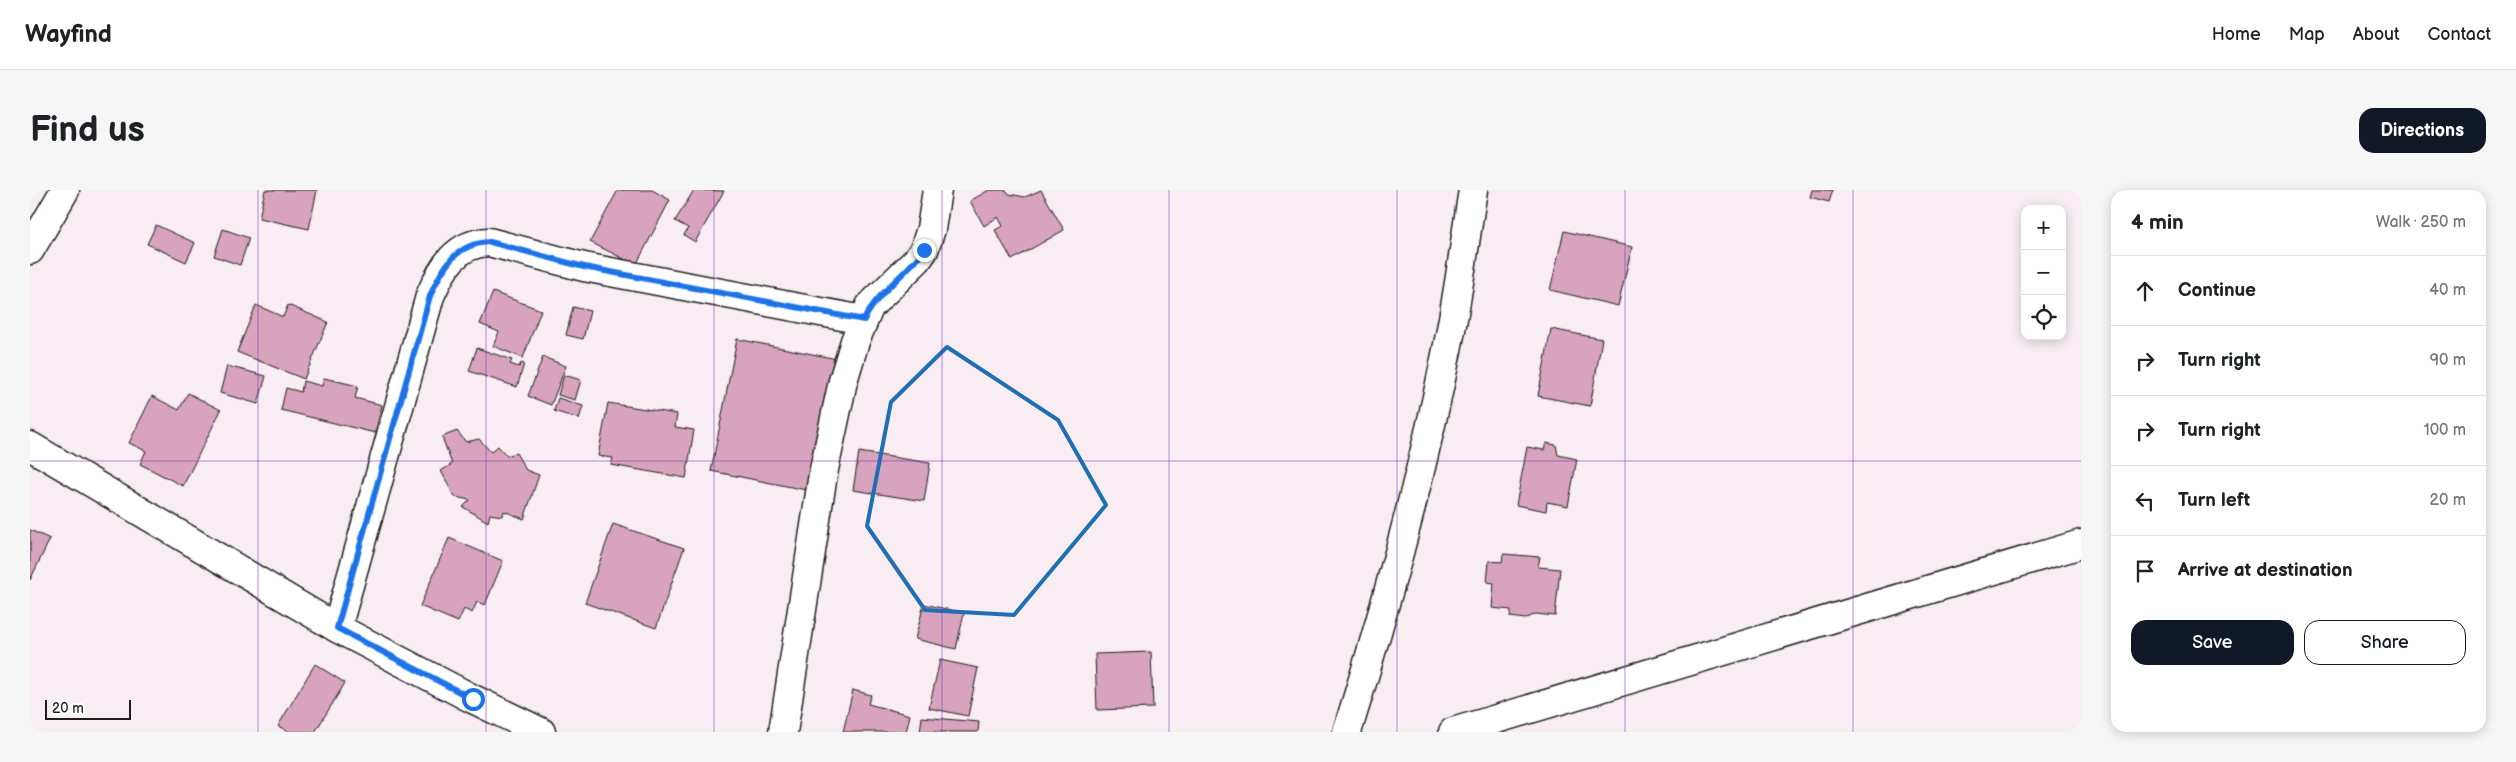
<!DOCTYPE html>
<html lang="en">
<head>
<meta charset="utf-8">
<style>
  :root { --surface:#fff; --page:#f6f6f6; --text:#202124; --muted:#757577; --line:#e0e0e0; --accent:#111827 }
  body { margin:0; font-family:"Balsamiq Sans",sans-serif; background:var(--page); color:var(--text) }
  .controls { position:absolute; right:15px; top:15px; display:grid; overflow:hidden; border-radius:10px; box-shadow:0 2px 12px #0003 }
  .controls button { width:45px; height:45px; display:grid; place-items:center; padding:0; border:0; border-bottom:1px solid var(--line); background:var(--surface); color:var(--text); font:25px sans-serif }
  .scale { position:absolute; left:15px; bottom:12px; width:86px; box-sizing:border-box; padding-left:5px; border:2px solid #1c1c1c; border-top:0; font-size:14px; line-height:18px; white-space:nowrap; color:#1c1c1c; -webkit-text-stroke:4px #fff; paint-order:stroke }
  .stop { position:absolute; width:15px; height:15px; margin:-11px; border:4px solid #1a73e8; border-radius:50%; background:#fff }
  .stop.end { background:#1a73e8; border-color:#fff; box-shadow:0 1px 5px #0008 }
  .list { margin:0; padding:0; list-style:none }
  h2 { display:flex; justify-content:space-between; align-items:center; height:65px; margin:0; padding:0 20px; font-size:21px }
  h2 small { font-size:16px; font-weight:400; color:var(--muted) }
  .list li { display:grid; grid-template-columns:32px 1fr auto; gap:15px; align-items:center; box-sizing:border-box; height:70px; padding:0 20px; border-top:1px solid var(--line) }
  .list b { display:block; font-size:19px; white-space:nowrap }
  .list em { font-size:16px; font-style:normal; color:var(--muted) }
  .actions { display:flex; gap:10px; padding:15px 20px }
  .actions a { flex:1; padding:11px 0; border:1px solid var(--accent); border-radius:15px; text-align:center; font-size:18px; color:var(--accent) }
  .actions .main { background:var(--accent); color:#fff }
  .icon { flex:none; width:28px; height:28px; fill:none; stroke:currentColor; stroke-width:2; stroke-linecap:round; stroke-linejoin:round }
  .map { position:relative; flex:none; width:2051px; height:542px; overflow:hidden; border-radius:15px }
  header { display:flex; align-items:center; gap:30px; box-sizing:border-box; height:70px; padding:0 25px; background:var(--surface); border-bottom:1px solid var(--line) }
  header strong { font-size:24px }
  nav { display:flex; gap:28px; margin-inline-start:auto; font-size:18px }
  .intro { display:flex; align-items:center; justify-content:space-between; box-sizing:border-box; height:120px; padding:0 30px }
  h1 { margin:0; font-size:35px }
  .button { padding:12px 22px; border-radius:15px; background:var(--accent); color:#fff; font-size:18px; font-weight:700 }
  main { display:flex; gap:30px; padding:0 30px }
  aside { flex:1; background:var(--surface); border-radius:15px; box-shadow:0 2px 12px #0003 }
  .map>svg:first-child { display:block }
  .building { fill:#d8a3bc; stroke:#1c1c1c }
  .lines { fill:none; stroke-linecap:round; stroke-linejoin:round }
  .street-casing { stroke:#1c1c1c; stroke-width:31 }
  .secondary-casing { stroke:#1c1c1c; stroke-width:31 }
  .street { stroke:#fff; stroke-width:28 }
  .secondary { stroke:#fff; stroke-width:28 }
  .route { stroke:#1a73e8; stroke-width:6 }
  .marked { fill:none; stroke:#1f6fb2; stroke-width:4; stroke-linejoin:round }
  .grid { fill:none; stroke:#7b2cbf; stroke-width:1; stroke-opacity:0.55 }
</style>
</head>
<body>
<header>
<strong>Wayfind</strong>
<nav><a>Home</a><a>Map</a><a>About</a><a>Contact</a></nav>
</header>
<div class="intro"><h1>Find us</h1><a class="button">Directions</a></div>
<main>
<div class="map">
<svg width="2051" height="542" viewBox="0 0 2051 542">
  <rect width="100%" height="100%" fill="#f7edf2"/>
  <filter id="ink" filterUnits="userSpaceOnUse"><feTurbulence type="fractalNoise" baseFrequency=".02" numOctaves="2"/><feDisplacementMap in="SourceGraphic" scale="10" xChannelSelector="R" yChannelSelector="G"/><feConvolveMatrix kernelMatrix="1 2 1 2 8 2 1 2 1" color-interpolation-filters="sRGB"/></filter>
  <g filter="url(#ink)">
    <g class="building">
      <path d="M235 0H287L279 39 229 28Z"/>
      <path d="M588 0H622L640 10 606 75 560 52Z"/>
      <path d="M664 0 694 1 665 52 654 45 658 38 645 31Z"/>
      <path d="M959 0H976L979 4 995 7 1011 0 1034 40 982 70 965 40 973 36 968 27 954 36 940 11Z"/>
      <path d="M1782 0H1803L1799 12 1780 7Z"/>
      <path d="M126 35 165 53 156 72 117 54Z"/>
      <path d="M193 39 219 48 210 75 184 66Z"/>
      <path d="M1534 41 1602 57 1588 116 1520 100Z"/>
      <path d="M463 102 511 120 493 168 463 156 469 142 450 134Z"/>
      <path d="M226 115 253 127 258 115 298 132 274 189 207 162Z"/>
      <path d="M543 117 560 121 553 149 536 145Z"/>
      <path d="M1521 139 1572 149 1560 216 1508 206Z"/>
      <path d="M707 149 807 169 781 301 681 281Z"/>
      <path d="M447 158 482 170 480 174 489 177 491 173 494 174 487 197 439 181Z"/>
      <path d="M513 167 536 176 521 215 498 206Z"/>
      <path d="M197 176 236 186 228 214 190 203Z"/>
      <path d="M534 185 551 190 545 210 528 205Z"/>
      <path d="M294 188 328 196 325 208 352 215 345 243 251 220 256 198 271 202 273 191 292 196Z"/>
      <path d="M158 203 191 220 153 296 110 274 116 261 99 253 122 206 149 220Z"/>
      <path d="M528 208 553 216 549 229 524 221Z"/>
      <path d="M578 213 647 224 645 237 664 240 656 288 581 275 583 268 568 266Z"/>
      <path d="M427 241 436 252 449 249 461 262 468 256 477 266 486 263 496 280 509 285 494 329 474 321 472 326 460 324 458 332 433 317 440 310 425 307 411 281 422 274 412 247Z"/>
      <path d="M1516 253 1526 255 1528 265 1547 269 1538 316 1517 312 1516 321 1486 315 1497 257 1514 260Z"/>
      <path d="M829 262 900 273 894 311 823 300Z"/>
      <path d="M583 334 654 358 626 438 555 413Z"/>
      <path d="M0 340 20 349 0 390Z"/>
      <path d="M419 348 473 371 455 415 447 412 442 423 434 419 428 432 390 416Z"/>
      <path d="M1473 364 1510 367 1508 377 1530 379 1525 426 1506 424 1495 429 1480 427 1481 420 1462 418 1464 393 1457 392 1459 371 1472 372Z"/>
      <path d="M894 414 934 423 926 459 885 449Z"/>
      <path d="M1121 462 1123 518 1067 520 1065 464Z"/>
      <path d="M910 470 948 478 938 526 899 518Z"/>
      <path d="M285 474 315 493 285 542H259L248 536Z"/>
      <path d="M823 500 841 505 838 514 880 525 876 542H813Z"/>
      <path d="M892 527 949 532 948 542H890Z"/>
    </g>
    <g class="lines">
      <g class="street-casing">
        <g id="street">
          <path d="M0 256 307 438 443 509 511 542"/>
          <path d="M307 438 400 106C412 78 426 53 459 52L554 77 833 130"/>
          <path d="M753 542 793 284 813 191 825 151 840 116 887 70 894 60 901 39 907 0"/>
          <path d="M1317 542C1357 413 1393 282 1419 150 1429 100 1435 50 1443 0"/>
          <path d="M1423 542 2051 354"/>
        </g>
      </g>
      <g class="secondary-casing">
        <path id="secondary" d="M0 60 35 0"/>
      </g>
      <use href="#street" class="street"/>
      <use href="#secondary" class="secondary"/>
    </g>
  </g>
  <g class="lines" filter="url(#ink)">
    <path class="route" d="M443 509 307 438 400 106C412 78 426 53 460 52L554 77 834 130C848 101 876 85 894 60"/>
  </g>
  <path class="marked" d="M917 157 1028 230 1076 315 984 425 895 420 837 336 861 212Z"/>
  <path class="grid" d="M228 0V542M456 0V542M684 0V542M912 0V542M1139 0V542M1367 0V542M1595 0V542M1823 0V542M0 271H2051"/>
</svg>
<div class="controls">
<button>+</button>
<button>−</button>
<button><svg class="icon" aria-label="locate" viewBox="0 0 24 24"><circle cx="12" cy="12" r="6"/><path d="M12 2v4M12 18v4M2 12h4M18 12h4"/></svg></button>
</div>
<div class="scale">20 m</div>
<div class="stop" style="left:443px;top:509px"></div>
<div class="stop end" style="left:894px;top:60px"></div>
</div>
<aside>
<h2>4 min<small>Walk · 250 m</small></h2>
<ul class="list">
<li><svg class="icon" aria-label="ahead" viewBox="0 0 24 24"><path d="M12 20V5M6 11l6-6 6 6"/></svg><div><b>Continue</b></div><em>40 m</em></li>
<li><svg class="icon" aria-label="right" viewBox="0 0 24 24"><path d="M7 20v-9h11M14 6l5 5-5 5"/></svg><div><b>Turn right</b></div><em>90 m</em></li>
<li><svg class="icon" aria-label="right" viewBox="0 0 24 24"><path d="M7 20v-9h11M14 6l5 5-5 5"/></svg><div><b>Turn right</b></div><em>100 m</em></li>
<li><svg class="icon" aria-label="left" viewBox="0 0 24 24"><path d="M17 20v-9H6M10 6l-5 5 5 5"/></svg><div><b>Turn left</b></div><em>20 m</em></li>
<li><svg class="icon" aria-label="arrive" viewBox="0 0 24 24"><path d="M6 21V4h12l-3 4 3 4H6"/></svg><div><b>Arrive at destination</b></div></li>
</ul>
<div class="actions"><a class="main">Save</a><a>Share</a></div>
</aside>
</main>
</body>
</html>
